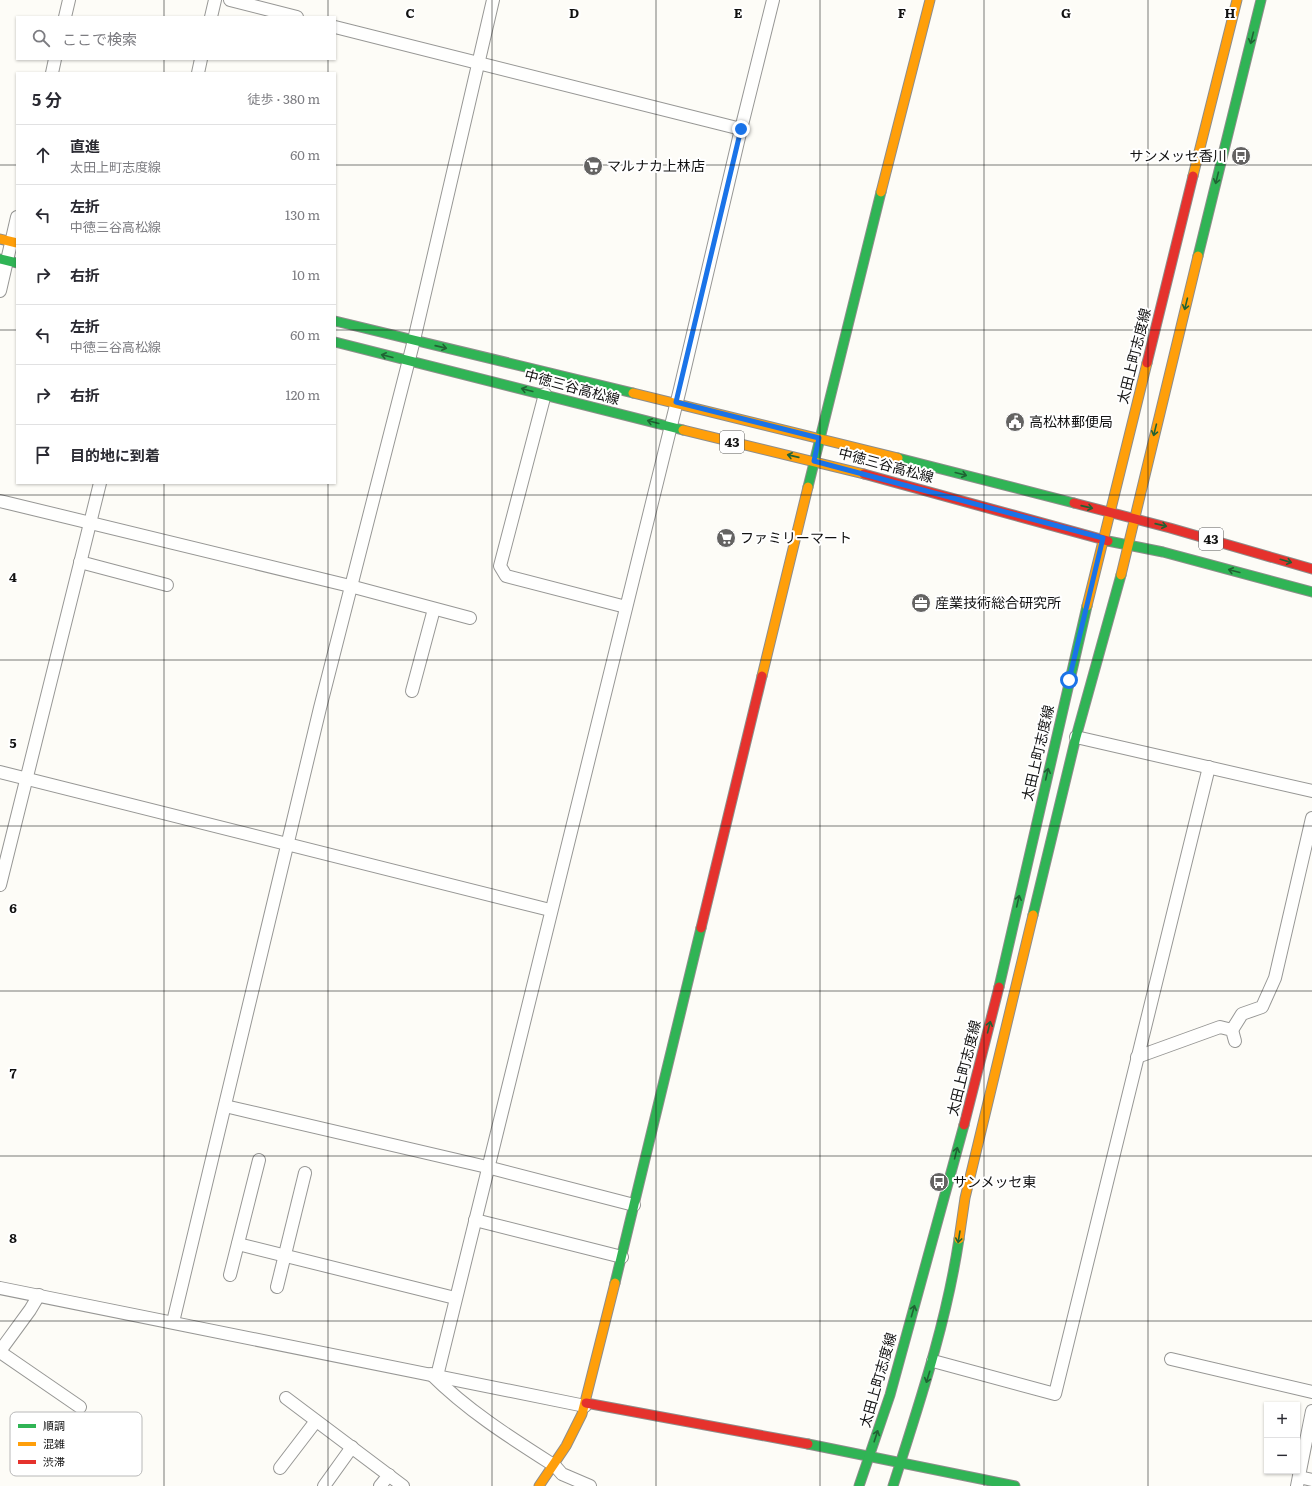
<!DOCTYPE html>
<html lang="ja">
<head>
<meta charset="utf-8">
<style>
  :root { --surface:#fff; --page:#f7f7f7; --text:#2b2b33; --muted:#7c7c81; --line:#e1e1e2 }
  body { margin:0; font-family:Literata,"Noto Sans JP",serif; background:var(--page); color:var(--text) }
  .controls { position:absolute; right:12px; bottom:12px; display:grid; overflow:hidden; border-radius:0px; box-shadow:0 1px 3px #0004 }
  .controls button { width:36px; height:36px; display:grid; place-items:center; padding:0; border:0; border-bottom:1px solid var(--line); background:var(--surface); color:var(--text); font:20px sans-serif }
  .stop { position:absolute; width:12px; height:12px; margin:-9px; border:3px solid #1a73e8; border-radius:50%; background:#fff }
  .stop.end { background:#1a73e8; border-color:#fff; box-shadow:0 1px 4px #0008 }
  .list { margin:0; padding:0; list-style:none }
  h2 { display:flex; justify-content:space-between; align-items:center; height:52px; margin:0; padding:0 16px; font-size:17px }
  h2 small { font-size:13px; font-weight:400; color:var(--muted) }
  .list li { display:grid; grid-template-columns:26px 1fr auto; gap:12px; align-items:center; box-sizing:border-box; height:60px; padding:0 16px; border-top:1px solid var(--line) }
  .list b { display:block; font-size:15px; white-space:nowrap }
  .list p { margin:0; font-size:13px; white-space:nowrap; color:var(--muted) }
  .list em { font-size:13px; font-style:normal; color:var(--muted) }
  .icon { flex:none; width:22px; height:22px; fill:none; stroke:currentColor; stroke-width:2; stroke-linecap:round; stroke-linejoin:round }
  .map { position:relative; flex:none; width:1312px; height:1486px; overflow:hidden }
  .search { position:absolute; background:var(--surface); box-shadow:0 1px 3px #0004; left:16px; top:16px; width:320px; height:44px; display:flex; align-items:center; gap:10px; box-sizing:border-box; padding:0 14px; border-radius:0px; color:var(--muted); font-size:15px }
  .panel { position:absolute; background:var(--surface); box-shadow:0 1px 3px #0004; left:16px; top:72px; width:320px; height:412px; border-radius:0px }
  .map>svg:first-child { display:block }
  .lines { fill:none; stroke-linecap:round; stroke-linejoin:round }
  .street-casing { stroke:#979795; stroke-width:14 }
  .fast-casing { stroke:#8e8d8b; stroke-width:11 }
  .slow-casing { stroke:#8e8d8b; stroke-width:11 }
  .jam-casing { stroke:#8e8d8b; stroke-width:11 }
  .street { stroke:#fffffe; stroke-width:12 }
  .fast { stroke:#30b455; stroke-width:9 }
  .slow { stroke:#ff9f0a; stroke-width:9 }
  .jam { stroke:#e5322d; stroke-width:9 }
  .oneway { stroke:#206233 }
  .route { stroke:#1a73e8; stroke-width:5 }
  .grid { fill:none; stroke:#111; stroke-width:1; stroke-opacity:0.55 }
  .labels { text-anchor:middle; stroke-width:4; stroke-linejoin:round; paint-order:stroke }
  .shield { fill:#fff; stroke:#585858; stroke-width:1 }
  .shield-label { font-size:13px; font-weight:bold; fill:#111 }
  .poi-label { font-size:14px; fill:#111; stroke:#fff; text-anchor:start }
  .street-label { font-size:14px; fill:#111; stroke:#fff }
  .key { fill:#fff; stroke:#b8b8b8; stroke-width:1 }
  .key-label { font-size:11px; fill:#111 }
  .grid-label { font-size:13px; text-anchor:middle; font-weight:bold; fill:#111; stroke:#fff; stroke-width:4; stroke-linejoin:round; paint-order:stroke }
</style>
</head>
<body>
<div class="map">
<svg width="1312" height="1486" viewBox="0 0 1312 1486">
  <rect width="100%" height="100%" fill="#fdfcf7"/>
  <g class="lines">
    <g class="street-casing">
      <g id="street">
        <path d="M230 0 297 17"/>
        <path d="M65 17 69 0"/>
        <path d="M211 17 215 0"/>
        <path d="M335 27 741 129"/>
        <path d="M52 73 55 59"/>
        <path d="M198 73 201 59"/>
        <path d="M0 291 17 217"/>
        <path d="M545 394 500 566 506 576 626 607"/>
        <path d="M0 501 350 586 470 618"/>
        <path d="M80 562 167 585"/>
        <path d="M412 691 434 609"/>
        <path d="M1076 737 1312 791"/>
        <path d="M0 772 550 910"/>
        <path d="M0 885 100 483"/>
        <path d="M1232 1030 1242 1014 1262 1007 1275 978 1312 818"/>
        <path d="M1137 1057 1220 1027 1232 1030 1235 1041"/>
        <path d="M225 1106 487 1167 634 1205"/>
        <path d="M475 1220 622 1257"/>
        <path d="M238 1244 455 1298"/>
        <path d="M230 1275 259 1160"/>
        <path d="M277 1287 305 1173"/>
        <path d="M0 1288 585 1406"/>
        <path d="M173 1322 320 708 414 340 493 0"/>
        <path d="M0 1351 30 1310 39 1295"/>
        <path d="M0 1352 80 1407"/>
        <path d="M1171 1359 1312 1392"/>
        <path d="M933 1361 1055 1394 1209 767"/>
        <path d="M431 1374C468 1411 511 1438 555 1466L562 1474 590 1486"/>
        <path d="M437 1376 680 389 741 129 773 0"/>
        <path d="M286 1398 403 1486"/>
        <path d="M280 1468 316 1421"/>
        <path d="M1299 1477 1312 1480"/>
        <path d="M324 1486 352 1447"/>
        <path d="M380 1486 389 1475"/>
        <path d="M1297 1486 1312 1411"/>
      </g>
    </g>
    <g class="fast-casing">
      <g id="fast">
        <path d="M1198 256 1261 0"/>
        <path d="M0 259 17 263"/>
        <path d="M335 321 633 393"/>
        <path d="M335 342 683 430"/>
        <path d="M898 458 1074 503"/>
        <path d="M808 487 881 192"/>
        <path d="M1108 541 1163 552 1312 592"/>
        <path d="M1033 915 1076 737 1121 575"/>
        <path d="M999 987 1087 606"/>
        <path d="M615 1283 701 928"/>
        <path d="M808 1444 1015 1486"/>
        <path d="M859 1486 890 1395 964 1125"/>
        <path d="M893 1486C919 1404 946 1325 959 1239"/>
      </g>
    </g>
    <g class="slow-casing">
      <g id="slow">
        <path d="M1193 176 1237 0"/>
        <path d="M881 192 930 0"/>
        <path d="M0 239 17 243"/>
        <path d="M633 393 898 458"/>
        <path d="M683 430 864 474"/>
        <path d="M1121 575 1198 256"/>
        <path d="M1087 606 1147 363"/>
        <path d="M762 676 808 487"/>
        <path d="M959 1239 965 1198 1033 915"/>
        <path d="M539 1486 566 1446 582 1414 615 1283"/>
      </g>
    </g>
    <g class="jam-casing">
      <g id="jam">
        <path d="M1147 363 1193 176"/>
        <path d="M864 474 1108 541"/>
        <path d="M1074 503 1170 528 1312 569"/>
        <path d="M701 928 762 676"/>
        <path d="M964 1125 999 987"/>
        <path d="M586 1403 808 1444"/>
      </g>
    </g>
    <use href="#street" class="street"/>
    <use href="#fast" class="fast"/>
    <use href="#slow" class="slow"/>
    <use href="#jam" class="jam"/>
  </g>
  <defs><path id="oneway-shaft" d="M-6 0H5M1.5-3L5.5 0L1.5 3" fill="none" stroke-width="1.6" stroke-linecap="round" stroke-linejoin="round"/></defs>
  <g class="oneway">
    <use href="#oneway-shaft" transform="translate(1252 38) rotate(104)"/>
    <use href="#oneway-shaft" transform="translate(1217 178) rotate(104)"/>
    <use href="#oneway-shaft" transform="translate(1186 304) rotate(104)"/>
    <use href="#oneway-shaft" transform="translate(441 347) rotate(13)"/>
    <use href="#oneway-shaft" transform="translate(387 356) rotate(-166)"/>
    <use href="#oneway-shaft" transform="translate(527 390) rotate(-165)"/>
    <use href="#oneway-shaft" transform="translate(653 422) rotate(-165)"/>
    <use href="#oneway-shaft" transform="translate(1155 430) rotate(104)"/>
    <use href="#oneway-shaft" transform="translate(793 456) rotate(-167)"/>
    <use href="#oneway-shaft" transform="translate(961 474) rotate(15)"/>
    <use href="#oneway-shaft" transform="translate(1087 507) rotate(13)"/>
    <use href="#oneway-shaft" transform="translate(1161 525) rotate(13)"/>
    <use href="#oneway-shaft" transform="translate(1286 561) rotate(16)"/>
    <use href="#oneway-shaft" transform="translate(1234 571) rotate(-165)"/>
    <use href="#oneway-shaft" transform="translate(1047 774) rotate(-77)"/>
    <use href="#oneway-shaft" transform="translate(1018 901) rotate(-77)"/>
    <use href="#oneway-shaft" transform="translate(989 1027) rotate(-76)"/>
    <use href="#oneway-shaft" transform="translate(956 1153) rotate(-76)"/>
    <use href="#oneway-shaft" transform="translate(959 1237) rotate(99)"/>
    <use href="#oneway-shaft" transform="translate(913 1311) rotate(-74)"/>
    <use href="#oneway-shaft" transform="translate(928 1377) rotate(107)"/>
    <use href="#oneway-shaft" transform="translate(876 1436) rotate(-72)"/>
  </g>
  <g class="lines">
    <path class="route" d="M741 129 676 402 819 438 814 461 1103 538 1069 680"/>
  </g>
  <path class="grid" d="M164 0V17M328 0V17M492 0V1486M656 0V1486M820 0V1486M984 0V1486M1148 0V1486M164 59V73M328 59V73M0 165H17M335 165H1312M0 330H17M335 330H1312M164 483V1486M328 483V1486M0 495H1312M0 660H1312M0 826H1312M0 991H1312M0 1156H1312M0 1321H1312"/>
  <defs>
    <g id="bus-disc" transform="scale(1)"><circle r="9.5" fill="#646362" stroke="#fff"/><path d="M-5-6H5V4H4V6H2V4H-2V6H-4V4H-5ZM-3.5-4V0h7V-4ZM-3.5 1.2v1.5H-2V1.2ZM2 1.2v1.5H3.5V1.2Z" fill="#fff"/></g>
    <g id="supermarket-disc" transform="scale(1)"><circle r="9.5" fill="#646362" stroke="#fff"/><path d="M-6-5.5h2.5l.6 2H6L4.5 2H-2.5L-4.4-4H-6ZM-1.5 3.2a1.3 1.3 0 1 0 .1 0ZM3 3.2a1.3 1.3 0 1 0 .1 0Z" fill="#fff"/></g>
    <g id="civic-disc" transform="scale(1)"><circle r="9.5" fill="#646362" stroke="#fff"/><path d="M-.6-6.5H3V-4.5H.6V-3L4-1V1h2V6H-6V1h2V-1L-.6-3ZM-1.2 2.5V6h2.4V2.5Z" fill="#fff"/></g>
    <g id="office-disc" transform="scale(1)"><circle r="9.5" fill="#646362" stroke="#fff"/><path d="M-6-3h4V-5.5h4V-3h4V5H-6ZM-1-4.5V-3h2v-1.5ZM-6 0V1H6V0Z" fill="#fff"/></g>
  </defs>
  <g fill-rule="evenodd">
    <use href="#bus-disc" x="1241" y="156"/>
    <use href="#supermarket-disc" x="593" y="166"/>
    <use href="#civic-disc" x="1015" y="422"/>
    <use href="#supermarket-disc" x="726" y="538"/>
    <use href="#office-disc" x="921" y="603"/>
    <use href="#bus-disc" x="939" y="1182"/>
  </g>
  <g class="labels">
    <g class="shield">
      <rect x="720" y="431" width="24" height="22" rx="3"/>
      <rect x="1199" y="528" width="24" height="22" rx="3"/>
    </g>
    <g class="shield-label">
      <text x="732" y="447">43</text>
      <text x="1211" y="544">43</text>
    </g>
    <g class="poi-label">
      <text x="1227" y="161" text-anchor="end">サンメッセ香川</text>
      <text x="607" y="171">マルナカ上林店</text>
      <text x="1029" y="427">高松林郵便局</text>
      <text x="740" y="543">ファミリーマート</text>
      <text x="935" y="608">産業技術総合研究所</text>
      <text x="953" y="1187">サンメッセ東</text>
    </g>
    <g class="street-label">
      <text transform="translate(1134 356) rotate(-76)" y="5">太田上町志度線</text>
      <text transform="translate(572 387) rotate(15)" y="5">中徳三谷高松線</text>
      <text transform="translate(886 465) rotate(15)" y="5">中徳三谷高松線</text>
      <text transform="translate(1038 753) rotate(-77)" y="5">太田上町志度線</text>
      <text transform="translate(964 1068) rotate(-76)" y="5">太田上町志度線</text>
      <text transform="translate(878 1380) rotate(-74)" y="5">太田上町志度線</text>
    </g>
  </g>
  <rect x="10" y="1412" width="132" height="64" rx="6" class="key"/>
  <rect x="18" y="1424" width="18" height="4" fill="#30b455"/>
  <rect x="18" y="1442" width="18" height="4" fill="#ff9f0a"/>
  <rect x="18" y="1460" width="18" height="4" fill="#e5322d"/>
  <g class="key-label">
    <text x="43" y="1430">順調</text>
    <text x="43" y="1448">混雑</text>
    <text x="43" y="1466">渋滞</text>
  </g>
  <g class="grid-label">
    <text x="410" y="18">C</text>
    <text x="574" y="18">D</text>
    <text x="738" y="18">E</text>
    <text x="902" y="18">F</text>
    <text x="1066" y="18">G</text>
    <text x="1230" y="18">H</text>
    <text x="13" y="582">4</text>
    <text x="13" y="748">5</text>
    <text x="13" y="913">6</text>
    <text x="13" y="1078">7</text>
    <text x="13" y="1243">8</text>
  </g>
</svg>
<div class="controls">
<button>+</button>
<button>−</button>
</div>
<div class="stop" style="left:1069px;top:680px"></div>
<div class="stop end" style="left:741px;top:129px"></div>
<div class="search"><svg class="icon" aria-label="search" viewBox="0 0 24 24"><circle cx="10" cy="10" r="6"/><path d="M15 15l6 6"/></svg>ここで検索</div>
<section class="panel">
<h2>5 分<small>徒歩 · 380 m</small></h2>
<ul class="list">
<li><svg class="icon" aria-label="ahead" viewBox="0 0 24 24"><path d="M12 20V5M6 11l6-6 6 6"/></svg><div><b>直進</b><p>太田上町志度線</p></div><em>60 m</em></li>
<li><svg class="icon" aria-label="left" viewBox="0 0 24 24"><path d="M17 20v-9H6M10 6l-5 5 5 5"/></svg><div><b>左折</b><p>中徳三谷高松線</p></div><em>130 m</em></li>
<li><svg class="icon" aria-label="right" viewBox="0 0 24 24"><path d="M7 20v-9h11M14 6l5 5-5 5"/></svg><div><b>右折</b></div><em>10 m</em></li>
<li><svg class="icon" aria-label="left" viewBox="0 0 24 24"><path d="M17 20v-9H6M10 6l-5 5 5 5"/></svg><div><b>左折</b><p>中徳三谷高松線</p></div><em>60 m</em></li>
<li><svg class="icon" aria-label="right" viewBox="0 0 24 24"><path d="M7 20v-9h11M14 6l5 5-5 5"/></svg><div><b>右折</b></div><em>120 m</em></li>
<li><svg class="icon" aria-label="arrive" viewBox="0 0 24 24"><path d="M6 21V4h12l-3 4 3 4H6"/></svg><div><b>目的地に到着</b></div></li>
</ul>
</section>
</div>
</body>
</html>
